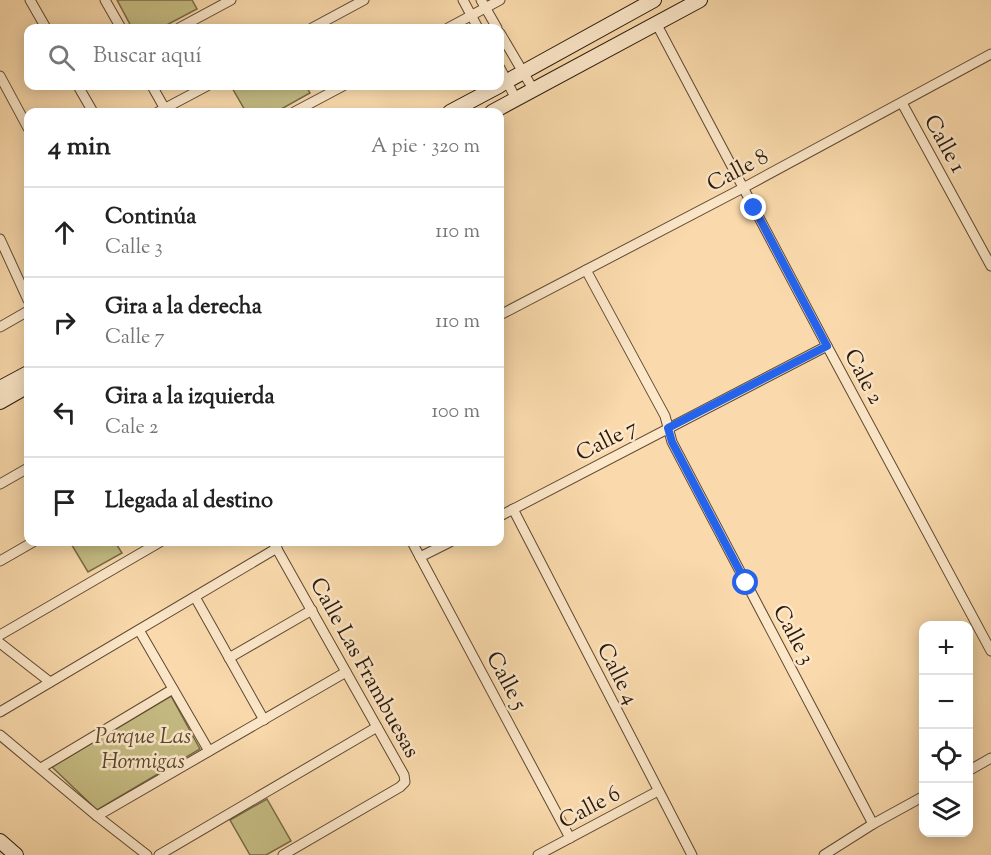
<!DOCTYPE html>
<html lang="es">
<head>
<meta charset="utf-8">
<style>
  :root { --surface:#fff; --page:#f2f2f2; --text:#222; --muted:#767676; --line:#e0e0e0 }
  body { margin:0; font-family:"Sorts Mill Goudy",serif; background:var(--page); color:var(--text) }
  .controls { position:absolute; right:18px; bottom:18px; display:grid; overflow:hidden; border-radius:12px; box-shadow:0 3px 15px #0003 }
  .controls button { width:54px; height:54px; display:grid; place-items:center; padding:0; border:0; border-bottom:2px solid var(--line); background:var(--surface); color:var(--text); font:30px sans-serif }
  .stop { position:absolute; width:18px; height:18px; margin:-14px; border:4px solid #2563eb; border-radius:50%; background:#fff }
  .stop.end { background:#2563eb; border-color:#fff; box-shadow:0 2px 6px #0008 }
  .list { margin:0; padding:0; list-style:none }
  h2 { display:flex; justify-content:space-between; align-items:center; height:78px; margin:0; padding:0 24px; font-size:26px }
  h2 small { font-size:20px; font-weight:400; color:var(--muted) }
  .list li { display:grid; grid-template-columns:39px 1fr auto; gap:18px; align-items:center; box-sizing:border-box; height:90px; padding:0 24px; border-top:2px solid var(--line) }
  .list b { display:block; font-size:22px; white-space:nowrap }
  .list p { margin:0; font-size:20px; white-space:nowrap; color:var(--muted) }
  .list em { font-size:20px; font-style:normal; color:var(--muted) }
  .icon { flex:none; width:33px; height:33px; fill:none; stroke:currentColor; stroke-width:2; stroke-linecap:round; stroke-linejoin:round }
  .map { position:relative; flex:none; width:991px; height:855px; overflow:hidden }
  .search { position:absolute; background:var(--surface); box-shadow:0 3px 15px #0003; left:24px; top:24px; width:480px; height:66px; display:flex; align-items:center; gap:15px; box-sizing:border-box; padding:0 21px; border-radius:12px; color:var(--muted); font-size:22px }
  .panel { position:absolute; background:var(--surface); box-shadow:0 3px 15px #0003; left:24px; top:108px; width:480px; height:438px; border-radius:12px }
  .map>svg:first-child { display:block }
  .green { fill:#c6bd84; stroke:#786b48; stroke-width:1.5 }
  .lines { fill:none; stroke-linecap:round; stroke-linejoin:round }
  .street-casing { stroke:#5d4933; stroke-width:11 }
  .secondary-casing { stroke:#29190b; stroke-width:16 }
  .street { stroke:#fce7c9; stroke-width:9 }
  .secondary { stroke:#fce7c9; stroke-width:14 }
  .route { stroke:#2563eb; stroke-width:8 }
  .labels { text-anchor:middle; stroke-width:5; stroke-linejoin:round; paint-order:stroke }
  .street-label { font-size:22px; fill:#29190b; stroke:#fce7c9 }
  .park-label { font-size:22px; font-style:italic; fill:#584a2f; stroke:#fce7c9 }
</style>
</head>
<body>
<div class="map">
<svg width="991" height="855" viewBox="0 0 991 855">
  <rect width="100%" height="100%" fill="#fadaac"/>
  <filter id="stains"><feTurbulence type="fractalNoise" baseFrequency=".00333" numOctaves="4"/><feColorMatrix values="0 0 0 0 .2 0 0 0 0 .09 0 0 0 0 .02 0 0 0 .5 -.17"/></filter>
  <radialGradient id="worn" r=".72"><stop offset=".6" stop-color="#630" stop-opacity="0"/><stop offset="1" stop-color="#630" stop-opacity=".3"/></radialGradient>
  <g class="green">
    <path d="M117 0H192L197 9 161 28H132Z"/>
    <path d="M231 86H306L310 93 276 112H246Z"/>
    <path d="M70 542H115L122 553 88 572Z"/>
    <path d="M171 696 200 749 97 810 52 767Z"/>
    <path d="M267 799 291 841 266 855H250L230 820Z"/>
  </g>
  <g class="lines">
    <g class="street-casing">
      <g id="street">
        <path d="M30 0 46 28"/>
        <path d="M105 0 121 28"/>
        <path d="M463 0 478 28"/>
        <path d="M481 0 497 28"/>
        <path d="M656 23 827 346 991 651"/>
        <path d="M179 28 231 0"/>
        <path d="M312 28 364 0"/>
        <path d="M448 28 500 0"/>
        <path d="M500 33 533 89"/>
        <path d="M500 68 516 99"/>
        <path d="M0 76 28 128"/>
        <path d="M78 86 93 112"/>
        <path d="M152 86 165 109"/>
        <path d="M902 103 991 266"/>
        <path d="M158 112 207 86"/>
        <path d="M294 112 343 86"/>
        <path d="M0 239 28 300"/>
        <path d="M586 270 665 416 672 442 873 824"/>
        <path d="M500 315 743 188 991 54"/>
        <path d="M0 327 28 311"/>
        <path d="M0 484 28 468"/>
        <path d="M513 509 692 855"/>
        <path d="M500 516 827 346"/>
        <path d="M273 542 404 775 405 782 400 787 283 855"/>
        <path d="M412 542 570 838"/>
        <path d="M420 557 450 542"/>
        <path d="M0 561 33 542"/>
        <path d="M195 597 264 720"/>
        <path d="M139 630 209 751"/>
        <path d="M0 635 160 542"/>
        <path d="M0 643 50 682"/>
        <path d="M229 658 312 610"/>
        <path d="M0 712 277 548"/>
        <path d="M0 735 97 816 147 855"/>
        <path d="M41 768 173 689"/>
        <path d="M968 771 991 758"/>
        <path d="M97 816 346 672"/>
        <path d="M159 855 377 727"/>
        <path d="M538 855 658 791"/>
        <path d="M824 855 873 824 924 796"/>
      </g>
    </g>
    <g class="secondary-casing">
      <g id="secondary">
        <path d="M500 85 654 0"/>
        <path d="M450 112 499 86"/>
        <path d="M492 112 700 0"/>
        <path d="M0 388 28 373"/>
        <path d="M0 402 28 386"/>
        <path d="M0 841 16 855"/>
      </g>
    </g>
    <use href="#street" class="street"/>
    <use href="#secondary" class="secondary"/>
  </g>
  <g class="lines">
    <path class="route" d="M746 583 672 442 668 428 827 346 754 208"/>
  </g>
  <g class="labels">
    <g class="street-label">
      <text transform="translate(946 143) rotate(61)" y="8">Calle 1</text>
      <text transform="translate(737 169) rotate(-28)" y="8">Calle 8</text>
      <text transform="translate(865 376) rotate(62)" y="8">Cale 2</text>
      <text transform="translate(606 439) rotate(-27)" y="8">Calle 7</text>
      <text transform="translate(795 634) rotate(62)" y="8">Calle 3</text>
      <text transform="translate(366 667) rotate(61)" y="8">Calle Las Frambuesas</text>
      <text transform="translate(619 673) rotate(63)" y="8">Calle 4</text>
      <text transform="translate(508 680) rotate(62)" y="8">Calle 5</text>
      <text transform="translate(589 806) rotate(-28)" y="8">Calle 6</text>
    </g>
    <g class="park-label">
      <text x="143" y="743">Parque Las<tspan x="143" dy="25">Hormigas</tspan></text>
    </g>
  </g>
  <rect width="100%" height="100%" filter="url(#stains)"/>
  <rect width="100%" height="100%" fill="url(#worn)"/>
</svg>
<div class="controls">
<button>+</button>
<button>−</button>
<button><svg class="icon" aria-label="locate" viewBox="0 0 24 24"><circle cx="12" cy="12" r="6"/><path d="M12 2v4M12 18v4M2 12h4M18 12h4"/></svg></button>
<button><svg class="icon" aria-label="layers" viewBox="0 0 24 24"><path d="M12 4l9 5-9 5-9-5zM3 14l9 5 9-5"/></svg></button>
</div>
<div class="stop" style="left:746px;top:583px"></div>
<div class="stop end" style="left:754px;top:208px"></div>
<div class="search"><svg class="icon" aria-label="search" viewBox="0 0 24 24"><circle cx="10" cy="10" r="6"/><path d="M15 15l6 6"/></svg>Buscar aquí</div>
<section class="panel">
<h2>4 min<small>A pie · 320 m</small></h2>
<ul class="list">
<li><svg class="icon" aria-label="ahead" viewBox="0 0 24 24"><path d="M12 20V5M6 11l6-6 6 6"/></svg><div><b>Continúa</b><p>Calle 3</p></div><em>110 m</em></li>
<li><svg class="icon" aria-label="right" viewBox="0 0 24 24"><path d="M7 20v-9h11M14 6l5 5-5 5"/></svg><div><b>Gira a la derecha</b><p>Calle 7</p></div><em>110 m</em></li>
<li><svg class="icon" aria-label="left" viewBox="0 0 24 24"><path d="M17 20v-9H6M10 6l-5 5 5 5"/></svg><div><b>Gira a la izquierda</b><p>Cale 2</p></div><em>100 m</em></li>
<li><svg class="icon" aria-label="arrive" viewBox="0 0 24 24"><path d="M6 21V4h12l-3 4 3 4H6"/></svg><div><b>Llegada al destino</b></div></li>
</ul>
</section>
</div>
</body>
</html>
